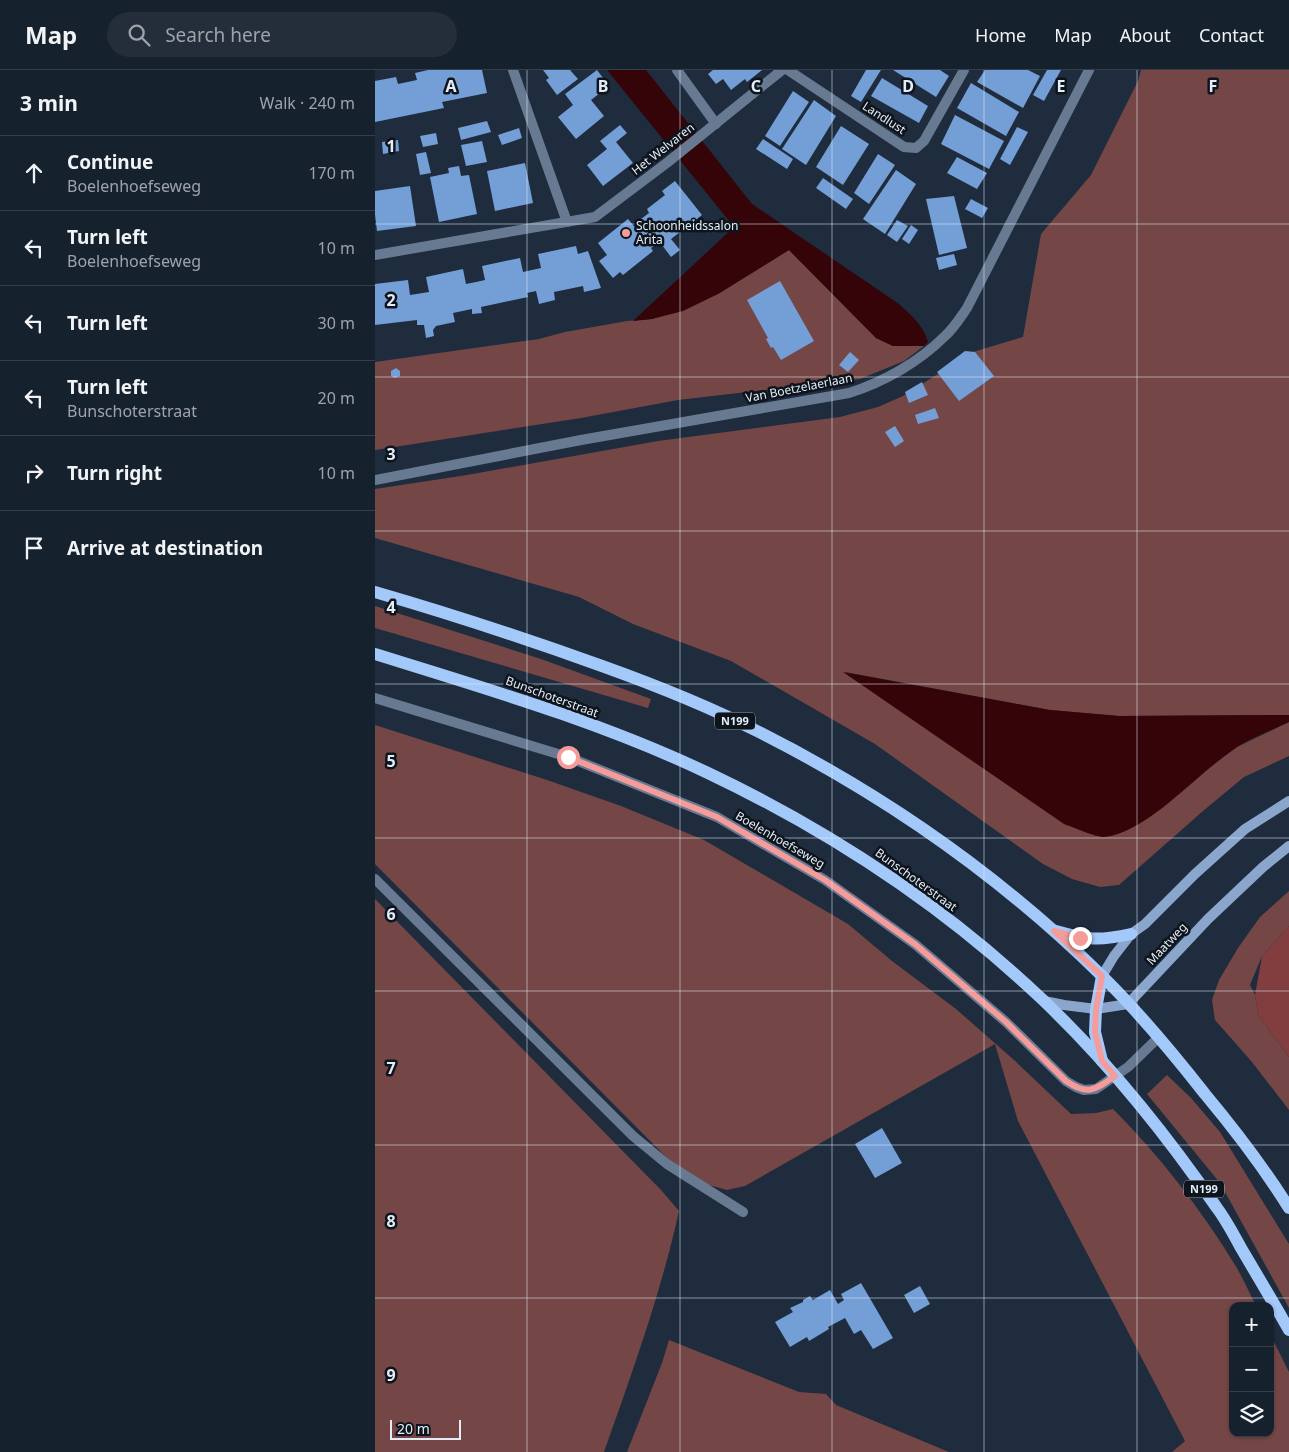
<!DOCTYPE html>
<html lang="en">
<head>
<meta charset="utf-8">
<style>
  :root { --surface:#16212e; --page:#232e3a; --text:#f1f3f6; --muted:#9ea3aa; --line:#353e4a }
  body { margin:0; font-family:"Noto Sans",sans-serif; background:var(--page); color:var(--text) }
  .controls { position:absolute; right:15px; bottom:15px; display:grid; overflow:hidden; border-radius:10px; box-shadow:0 1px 4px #0004 }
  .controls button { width:45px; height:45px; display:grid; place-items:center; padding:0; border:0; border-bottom:1px solid var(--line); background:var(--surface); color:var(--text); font:25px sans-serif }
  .scale { position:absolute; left:15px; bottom:12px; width:71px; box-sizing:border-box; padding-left:5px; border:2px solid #e3ecf8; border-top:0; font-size:14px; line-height:18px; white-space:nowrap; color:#e3ecf8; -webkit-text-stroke:4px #0e141c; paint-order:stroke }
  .stop { position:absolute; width:15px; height:15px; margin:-11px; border:4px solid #f59b99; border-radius:50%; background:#fff }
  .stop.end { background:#f59b99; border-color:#fff; box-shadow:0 1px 5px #0008 }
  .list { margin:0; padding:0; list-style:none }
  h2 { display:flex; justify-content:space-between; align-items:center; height:65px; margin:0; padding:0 20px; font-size:21px }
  h2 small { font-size:16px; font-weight:400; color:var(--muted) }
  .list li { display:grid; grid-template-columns:32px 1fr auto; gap:15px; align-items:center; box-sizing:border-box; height:75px; padding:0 20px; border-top:1px solid var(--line) }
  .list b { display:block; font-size:19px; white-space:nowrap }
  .list p { margin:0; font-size:16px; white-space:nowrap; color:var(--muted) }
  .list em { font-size:16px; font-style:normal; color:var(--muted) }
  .icon { flex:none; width:28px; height:28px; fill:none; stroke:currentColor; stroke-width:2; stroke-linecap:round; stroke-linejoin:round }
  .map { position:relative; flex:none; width:914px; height:1382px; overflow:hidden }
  header { display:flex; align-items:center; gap:30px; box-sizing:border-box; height:70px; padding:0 25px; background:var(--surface); border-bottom:1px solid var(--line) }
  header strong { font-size:24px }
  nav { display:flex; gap:28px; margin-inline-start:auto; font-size:18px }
  .search { width:350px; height:45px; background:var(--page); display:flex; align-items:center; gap:12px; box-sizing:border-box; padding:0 18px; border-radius:28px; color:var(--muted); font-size:19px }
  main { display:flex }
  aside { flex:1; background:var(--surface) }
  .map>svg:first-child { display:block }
  .green { fill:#744746 }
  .forest { fill:#823e3e }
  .water { fill:#340408 }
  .building { fill:#749ed6 }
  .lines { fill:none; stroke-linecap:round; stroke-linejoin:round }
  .minor { stroke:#687a92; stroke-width:10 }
  .secondary { stroke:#8aa6cc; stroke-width:10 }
  .primary { stroke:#a3c9fa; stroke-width:12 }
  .route { stroke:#f59b99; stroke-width:6 }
  .grid { fill:none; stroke:#e3ecf8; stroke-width:1; stroke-opacity:0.55 }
  .poi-dot { fill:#f59b99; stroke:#0e141c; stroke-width:2 }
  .labels { text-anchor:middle; stroke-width:5; stroke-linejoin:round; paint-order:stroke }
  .shield { fill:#0e141c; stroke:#a3abb6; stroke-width:1 }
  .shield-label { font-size:11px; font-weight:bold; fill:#e3ecf8 }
  .street-label { font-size:12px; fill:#e3ecf8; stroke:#0e141c }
  .poi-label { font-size:12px; fill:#e3ecf8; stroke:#0e141c; text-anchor:start }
  .grid-label { font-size:16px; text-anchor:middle; font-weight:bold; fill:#e3ecf8; stroke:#0e141c; stroke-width:5; stroke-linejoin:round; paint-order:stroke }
</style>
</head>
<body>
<header>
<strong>Map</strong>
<div class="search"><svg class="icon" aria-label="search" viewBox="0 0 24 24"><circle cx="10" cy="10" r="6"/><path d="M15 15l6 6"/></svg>Search here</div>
<nav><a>Home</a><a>Map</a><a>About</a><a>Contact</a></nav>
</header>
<main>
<aside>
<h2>3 min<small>Walk · 240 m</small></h2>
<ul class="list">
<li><svg class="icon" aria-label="ahead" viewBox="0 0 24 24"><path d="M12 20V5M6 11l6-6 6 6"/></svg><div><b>Continue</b><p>Boelenhoefseweg</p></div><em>170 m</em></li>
<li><svg class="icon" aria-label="left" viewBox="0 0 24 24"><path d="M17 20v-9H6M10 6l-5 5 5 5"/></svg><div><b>Turn left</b><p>Boelenhoefseweg</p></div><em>10 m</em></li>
<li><svg class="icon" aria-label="left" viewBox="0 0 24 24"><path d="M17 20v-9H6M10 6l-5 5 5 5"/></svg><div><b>Turn left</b></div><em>30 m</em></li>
<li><svg class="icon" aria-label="left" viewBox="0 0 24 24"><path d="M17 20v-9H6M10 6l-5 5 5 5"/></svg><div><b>Turn left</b><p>Bunschoterstraat</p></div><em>20 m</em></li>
<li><svg class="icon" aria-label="right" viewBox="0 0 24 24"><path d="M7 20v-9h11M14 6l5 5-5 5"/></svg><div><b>Turn right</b></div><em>10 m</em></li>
<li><svg class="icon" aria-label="arrive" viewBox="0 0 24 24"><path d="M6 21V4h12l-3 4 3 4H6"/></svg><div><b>Arrive at destination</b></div></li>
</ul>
</aside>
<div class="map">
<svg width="914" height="1382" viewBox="0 0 914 1382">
  <rect width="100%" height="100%" fill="#1e2c3e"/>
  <g class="green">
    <path d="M766 0H914V645L744 646 675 640 470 602 821 708 862 677 914 652V686L869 707 828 741 744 815 725 817 697 809 668 794 500 674 356 591 258 554 204 527 0 468V419L92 405 283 371 465 347 503 337 528 326 585 290 588 285 648 267 666 164 716 105 763 11Z"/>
    <path d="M414 180 501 268 518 276H549L529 291 485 309 303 330 206 348 0 380V292L164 269 190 262 252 251 277 249 343 224Z"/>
    <path d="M0 536 166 589 276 629 273 638 0 558Z"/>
    <path d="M0 655 172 710 246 736 329 770 473 854 517 891 581 939 639 990 696 1044 721 1043 738 1039C784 1085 826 1139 860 1195 868 1208 874 1222 881 1236H858V1363H895V1264L914 1302V1382H797L810 1371 643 1051 620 974 370 1116 352 1120 327 1113 303 1099 0 794Z"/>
    <path d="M914 821V856L887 886 875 915 880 925 883 945 914 987V1040L877 992 840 950 837 930 844 910 863 878 885 847Z"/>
    <path d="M0 829 286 1120 304 1141C286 1223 257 1303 229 1382H0Z"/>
    <path d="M792 1005 816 1028 845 1062 914 1174V1238L845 1113 772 1024Z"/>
    <path d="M294 1270 424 1322 451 1324 461 1335 574 1382H252L287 1293Z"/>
  </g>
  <path class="forest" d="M914 856V987L883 945 880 925 887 886Z"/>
  <g class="water">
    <path d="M232 0H271L377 134 524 234C537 246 548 255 553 272L549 276H518L501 268 414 180 343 224 308 241 277 249 258 251 359 157Z"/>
    <path d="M468 602 675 640 744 646 914 645V652C897 660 878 667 862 677 824 701 773 763 729 767 720 767 698 757 689 754Z"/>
  </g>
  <g class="building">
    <path d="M53 0H107L112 23 67 32 69 38 0 52V11L21 7 23 14 42 10 40 3Z"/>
    <path d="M168 0H195L203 9 182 25 171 10 174 8Z"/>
    <path d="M222 0 234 16 216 30 229 46 201 69 183 47 198 35 190 24Z"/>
    <path d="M338 0H387L372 12 370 9 356 20 348 9 341 14 333 4Z"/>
    <path d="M491 0H506L486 32 476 26Z"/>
    <path d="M518 0H565L574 6 561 27Z"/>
    <path d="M610 0H653L665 6 648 38 602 12Z"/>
    <path d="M672 0H686L669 31 658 25Z"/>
    <path d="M507 8 553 36 544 53 496 26Z"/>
    <path d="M596 13 644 42 631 66 582 38Z"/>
    <path d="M418 21 434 32 405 76 390 66Z"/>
    <path d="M439 30 461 46 431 95 407 79Z"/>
    <path d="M580 45 629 71 614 99 566 74Z"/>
    <path d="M112 51 116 62 86 70 83 58Z"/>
    <path d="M245 55 252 63 241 72 258 93 228 116 212 95 232 79 225 71Z"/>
    <path d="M466 56 494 74 468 115 441 97Z"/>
    <path d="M642 57 653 62 635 95 625 89Z"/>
    <path d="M144 58 147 68 127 75 123 65Z"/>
    <path d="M61 63 63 74 48 77 45 66Z"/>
    <path d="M388 69 418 89 412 99 381 79Z"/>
    <path d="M23 70 24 81 8 84 7 72Z"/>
    <path d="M107 71 112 92 91 96 86 75Z"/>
    <path d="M51 82 56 103 45 105 41 84Z"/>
    <path d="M503 84 520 95 494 134 479 123Z"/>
    <path d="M582 87 612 103 602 119 572 103Z"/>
    <path d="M150 93 158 133 120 141 112 101Z"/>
    <path d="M84 96 86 106 94 105 102 144 64 152 55 107 74 103 73 98Z"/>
    <path d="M521 100 541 114 510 164 488 149Z"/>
    <path d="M448 108 478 129 471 139 441 118Z"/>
    <path d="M300 111 327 145 296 169 305 180 296 187 284 171 276 178 278 181 248 205 245 202 238 208 224 191 232 185 223 173 253 149 263 161 270 155 266 149 274 143 272 139 290 125 287 121Z"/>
    <path d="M35 116 41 156 2 161 0 145V121Z"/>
    <path d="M579 126 592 178 564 185 551 129Z"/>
    <path d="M596 129 613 138 607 148 590 139Z"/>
    <path d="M522 150 533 156 522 172 512 165Z"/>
    <path d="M536 155 543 160 534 174 527 169Z"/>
    <path d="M201 176 203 184 213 181 226 218 209 222 208 216 179 222 180 230 164 234 161 221 152 223 153 227 106 237 107 243 97 244V239L78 243 80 252 61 256 58 260 59 266 51 268 49 255H42V250L0 255V214L33 210 35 225 54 222 51 207 88 199 91 214 101 212 110 210 107 196 145 188 148 202 166 198 163 184Z"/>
    <path d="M579 184 582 195 564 200 561 188Z"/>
    <path d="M405 211 439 271 406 290 398 277 396 278 391 269 393 268 372 230Z"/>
    <path d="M590 281 600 282 619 306 584 331 562 302Z"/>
    <path d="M475 282 484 290 473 302 464 295Z"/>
    <path d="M21 298 25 301V306L20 308 16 306V301Z"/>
    <path d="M547 312 553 325 534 333 530 322Z"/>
    <path d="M560 338 564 348 543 354 540 345Z"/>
    <path d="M520 356 529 371 520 377 510 362Z"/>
    <path d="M507 1058 527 1093 500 1108 480 1074Z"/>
    <path d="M486 1213 518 1268 498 1279 486 1260 479 1264 470 1248 453 1257 454 1259 434 1271 432 1267 415 1277 400 1252 418 1242 415 1238 428 1232V1230L435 1226 438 1230 455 1220 463 1234 469 1230 466 1224Z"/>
    <path d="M545 1216 555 1234 539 1243 529 1225Z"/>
  </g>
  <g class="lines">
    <g class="minor">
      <path d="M138 0 192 152"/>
      <path d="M302 0 341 54"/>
      <path d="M413 0 529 77 541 78 549 71 589 0"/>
      <path d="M0 185 220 147 293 92 407 0"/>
      <path d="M0 410 206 370 474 323C509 312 544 292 570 266 579 258 585 248 592 238L714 0"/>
      <path d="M0 628 193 687 342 747 450 810 541 875 631 952 691 1011 701 1017 709 1020 721 1019 753 997 784 967"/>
      <path d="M0 809 258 1066 292 1094 368 1142"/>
    </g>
    <g class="secondary">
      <path d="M727 906 739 886 756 864 770 854 820 804 870 759 914 731"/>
      <path d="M669 931 689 935 721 939 753 934 833 849 888 797 914 776"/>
    </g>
    <g class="primary">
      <path d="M0 522C76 544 152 569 227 596 280 615 333 636 384 662 509 725 625 806 725 904 763 941 797 982 830 1024 860 1060 889 1098 914 1138"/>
      <path d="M0 584C112 619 226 652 333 703 455 761 570 837 668 930 733 992 791 1064 842 1138 851 1150 859 1165 866 1178 882 1205 898 1232 914 1260"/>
      <path d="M681 861C712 870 724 871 756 864"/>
      <path d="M727 991 720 962 721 939 727 906"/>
    </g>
  </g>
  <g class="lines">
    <path class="route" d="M193 687 342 747 450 810 541 875 631 952 691 1011C713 1026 720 1020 740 1006L727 991 720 962 721 939 727 906 679 861 705 868"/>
  </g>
  <path class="grid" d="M152 0V1382M305 0V1382M457 0V1382M609 0V1382M762 0V1382M0 154H914M0 307H914M0 461H914M0 614H914M0 768H914M0 921H914M0 1075H914M0 1228H914"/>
  <circle class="poi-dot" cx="251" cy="163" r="5"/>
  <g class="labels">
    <g class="shield">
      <rect x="340" y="642.5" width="40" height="17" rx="4"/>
      <rect x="809" y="1110.5" width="40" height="17" rx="4"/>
    </g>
    <g class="shield-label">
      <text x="360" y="655">N199</text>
      <text x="829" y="1123">N199</text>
    </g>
    <g class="street-label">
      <text transform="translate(509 48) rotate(33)" y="4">Landlust</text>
      <text transform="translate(288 79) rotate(-38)" y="4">Het Welvaren</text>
      <text transform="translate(424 318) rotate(-11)" y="4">Van Boetzelaerlaan</text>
      <text transform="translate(177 627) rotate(20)" y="4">Bunschoterstraat</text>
      <text transform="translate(405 770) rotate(30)" y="4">Boelenhoefseweg</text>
      <text transform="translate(541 810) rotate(36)" y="4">Bunschoterstraat</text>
      <text transform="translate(792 874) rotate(-47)" y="4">Maatweg</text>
    </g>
    <g class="poi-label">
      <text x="261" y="160">Schoonheidssalon<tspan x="261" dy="14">Arita</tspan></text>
    </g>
  </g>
  <g class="grid-label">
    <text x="76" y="22">A</text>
    <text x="228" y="22">B</text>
    <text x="381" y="22">C</text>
    <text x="533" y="22">D</text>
    <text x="686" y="22">E</text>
    <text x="838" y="22">F</text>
    <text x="16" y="82">1</text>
    <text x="16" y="236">2</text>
    <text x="16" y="390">3</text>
    <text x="16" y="543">4</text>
    <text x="16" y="697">5</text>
    <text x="16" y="850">6</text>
    <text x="16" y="1004">7</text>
    <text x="16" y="1157">8</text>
    <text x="16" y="1311">9</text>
  </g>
</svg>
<div class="controls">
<button>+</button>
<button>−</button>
<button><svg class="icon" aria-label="layers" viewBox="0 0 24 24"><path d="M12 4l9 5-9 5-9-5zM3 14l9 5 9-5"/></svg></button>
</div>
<div class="scale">20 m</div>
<div class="stop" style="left:193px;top:687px"></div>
<div class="stop end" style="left:705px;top:868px"></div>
</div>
</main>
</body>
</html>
